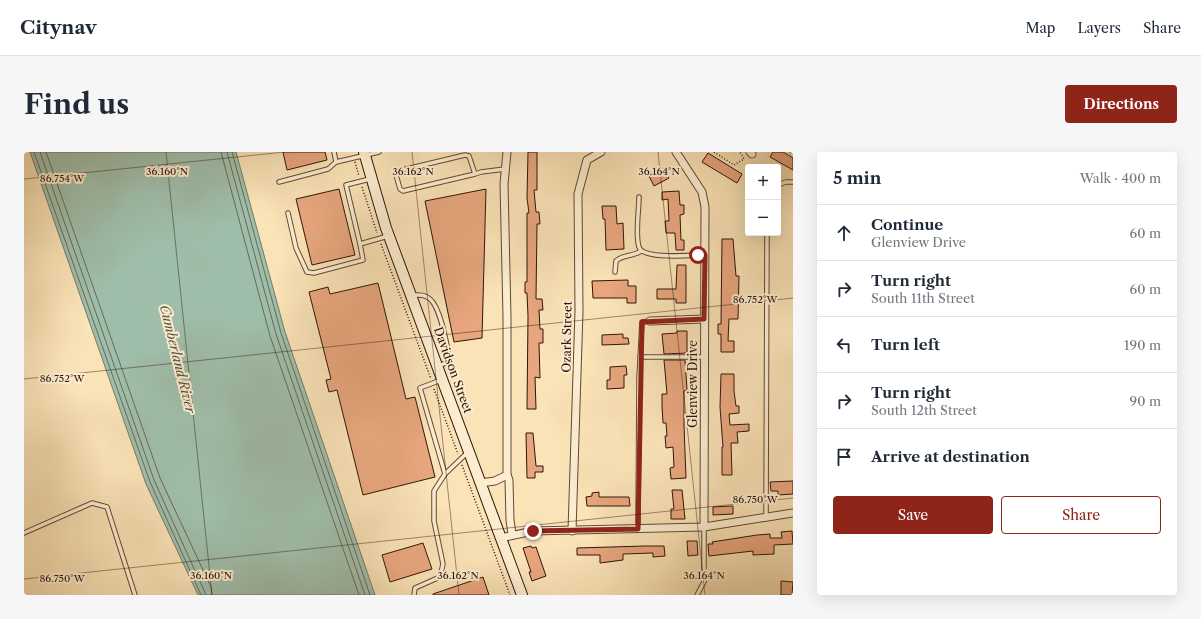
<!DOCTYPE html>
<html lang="en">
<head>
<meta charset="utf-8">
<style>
  :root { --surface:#fff; --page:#f6f6f7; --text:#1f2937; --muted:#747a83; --line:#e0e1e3; --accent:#8f2418 }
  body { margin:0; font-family:"Libre Caslon Text",serif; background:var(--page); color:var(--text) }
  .controls { position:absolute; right:12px; top:12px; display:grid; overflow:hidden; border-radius:4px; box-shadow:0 4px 16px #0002 }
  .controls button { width:36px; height:36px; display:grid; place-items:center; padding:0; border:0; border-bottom:1px solid var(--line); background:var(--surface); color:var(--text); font:20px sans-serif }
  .stop { position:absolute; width:12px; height:12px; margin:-9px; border:3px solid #8f2418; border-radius:50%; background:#fff }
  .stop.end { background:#8f2418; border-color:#fff; box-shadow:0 1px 4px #0008 }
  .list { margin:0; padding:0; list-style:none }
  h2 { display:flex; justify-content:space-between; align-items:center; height:52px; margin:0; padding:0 16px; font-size:17px }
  h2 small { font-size:13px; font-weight:400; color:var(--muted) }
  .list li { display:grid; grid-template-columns:26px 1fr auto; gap:12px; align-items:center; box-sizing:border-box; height:56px; padding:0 16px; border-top:1px solid var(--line) }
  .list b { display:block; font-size:15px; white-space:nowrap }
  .list p { margin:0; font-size:13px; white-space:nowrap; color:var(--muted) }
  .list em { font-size:13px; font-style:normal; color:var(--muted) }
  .actions { display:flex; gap:8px; padding:12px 16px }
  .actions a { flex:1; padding:9px 0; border:1px solid var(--accent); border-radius:4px; text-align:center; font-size:14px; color:var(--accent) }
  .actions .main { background:var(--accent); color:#fff }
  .icon { flex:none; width:22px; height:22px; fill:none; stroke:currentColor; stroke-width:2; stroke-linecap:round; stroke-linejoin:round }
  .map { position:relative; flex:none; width:769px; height:443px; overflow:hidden; border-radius:4px }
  header { display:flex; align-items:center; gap:24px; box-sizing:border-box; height:56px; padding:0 20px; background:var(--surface); border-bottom:1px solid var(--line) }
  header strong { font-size:19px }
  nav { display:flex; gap:22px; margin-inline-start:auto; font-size:14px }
  .intro { display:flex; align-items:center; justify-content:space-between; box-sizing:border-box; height:96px; padding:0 24px }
  h1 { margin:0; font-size:28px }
  .button { padding:10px 18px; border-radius:4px; background:var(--accent); color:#fff; font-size:14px; font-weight:700 }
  main { display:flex; gap:24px; padding:0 24px }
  aside { flex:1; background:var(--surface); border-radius:4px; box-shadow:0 4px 16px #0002 }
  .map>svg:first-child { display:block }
  .water { fill:#9fbeaa; stroke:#737a6a }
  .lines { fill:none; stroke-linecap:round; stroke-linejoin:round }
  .shore { stroke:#68695a; stroke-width:1 }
  .building { fill:#e8a67e; stroke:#30140a }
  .lane-casing { stroke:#624835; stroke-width:5.5 }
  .street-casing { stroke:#624835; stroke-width:9 }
  .secondary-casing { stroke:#30140a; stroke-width:12 }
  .path { stroke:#30140a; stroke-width:1.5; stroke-dasharray:1 2; stroke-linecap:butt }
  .lane { stroke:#fcedd0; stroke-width:3.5 }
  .street { stroke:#fcedd0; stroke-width:7 }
  .secondary { stroke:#fcedd0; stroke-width:10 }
  .route { stroke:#8f2418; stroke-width:5 }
  .ticks { fill:none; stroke:#30140a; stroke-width:1; stroke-opacity:0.45 }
  .labels { text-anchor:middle; stroke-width:4; stroke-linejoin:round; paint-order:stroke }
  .street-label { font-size:12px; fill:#30140a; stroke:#fcedd0 }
  .water-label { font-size:13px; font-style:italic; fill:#575042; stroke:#fcedd0 }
  .ticks-label { font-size:10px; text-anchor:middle; fill:#30140a; stroke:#fcedd0; stroke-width:4; stroke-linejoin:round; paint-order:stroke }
</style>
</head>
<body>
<header>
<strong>Citynav</strong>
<nav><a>Map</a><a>Layers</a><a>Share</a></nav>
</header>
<div class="intro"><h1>Find us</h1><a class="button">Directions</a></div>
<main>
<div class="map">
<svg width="769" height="443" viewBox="0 0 769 443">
  <rect width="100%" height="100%" fill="#fae3b7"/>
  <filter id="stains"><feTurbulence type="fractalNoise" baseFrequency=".005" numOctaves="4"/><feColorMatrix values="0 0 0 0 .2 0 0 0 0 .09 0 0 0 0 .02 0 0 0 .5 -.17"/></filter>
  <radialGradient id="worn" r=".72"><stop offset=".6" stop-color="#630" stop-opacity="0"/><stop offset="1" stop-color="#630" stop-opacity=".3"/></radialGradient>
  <path class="water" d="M6 0H212L261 180 351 443H174L122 332Z"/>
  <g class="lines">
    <g class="shore">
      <path d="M10 0 126 330 177 443"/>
      <path d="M16 0 130 328 182 443"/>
      <path d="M22 0 136 326 187 435 188 443"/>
      <path d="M197 0 246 184 335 443"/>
      <path d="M203 0 252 182 341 443"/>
      <path d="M208 0 257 181 346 443"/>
    </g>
  </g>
  <g class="building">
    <path d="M259 0H301L303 8 263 18Z"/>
    <path d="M504 0H513V38H510L512 60H515L516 72H513L512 147H518L519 158H515L516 177H519V191H515L516 226 511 225 512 257H503L504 164 503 141H501V130H503V61H505L503 46Z"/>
    <path d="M749 0H759L769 6V18L746 5Z"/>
    <path d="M684 1 718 22 713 31 678 10Z"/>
    <path d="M639 16 645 26 630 34 625 24Z"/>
    <path d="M315 37 331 103 288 113 272 47Z"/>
    <path d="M462 37 458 186 430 190 401 49Z"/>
    <path d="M655 39 656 53H660V62L656 63 657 88H660V98H652L651 81H642L641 69H645L644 47 638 48V40Z"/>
    <path d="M578 54H592L593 72 599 71 600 97 582 98 581 67H579Z"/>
    <path d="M698 87H709L712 124H715L714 167H705L704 189H710V200H697V182H694V172H697Z"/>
    <path d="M653 113H662V151H652V147H633V137H652Z"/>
    <path d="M604 128V134H612V151H603V146H569L568 129Z"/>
    <path d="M354 131 382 247 391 245 411 325 339 343 313 238 305 240 302 228 307 227 285 140 304 135 306 142Z"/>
    <path d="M653 179H663V201L640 202 638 182 653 181Z"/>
    <path d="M599 182V186H604L605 192 578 193V183Z"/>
    <path d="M640 208H661L663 238 660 239V273L662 326 647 327 646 316 650 315 649 295 642 296 641 284H643L642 271H639L638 254V242H643Z"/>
    <path d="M602 214 603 223H600V236L583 237V228H586V215Z"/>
    <path d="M697 222H710V239L712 254H715V261L705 262 706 273 725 272V279L713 280 714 291H707L708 323H698V295H699L696 255Z"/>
    <path d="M502 281H509L512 314H519V320H511V326H503Z"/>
    <path d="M769 329V342L754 343V339H747L746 330Z"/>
    <path d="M648 338H658L661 367H647V357H650Z"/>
    <path d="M575 340V345H605L606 354H563L562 345 568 344V341Z"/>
    <path d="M709 354V362L689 363V355Z"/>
    <path d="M768 379 769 392 750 393V402L729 403V399L685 404 684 392H689L688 390 733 383 746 382V386H758L757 380Z"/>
    <path d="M663 389H673L674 403 664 404Z"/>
    <path d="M399 391 408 417 366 430 358 403Z"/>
    <path d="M507 394 508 396 512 395 522 424 508 429 505 420H507L499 396Z"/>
    <path d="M621 394H640L641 404 629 405V401L599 402V408L576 411V403H553V396Z"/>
    <path d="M459 425 465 443H409V442Z"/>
    <path d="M757 429 769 430 768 443H757Z"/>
  </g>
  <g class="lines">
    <g class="lane-casing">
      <g id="lane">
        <path d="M310 0 312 10 355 0"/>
        <path d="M451 22 445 4 441 3 374 19 372 23 376 37 379 39 451 22 457 20 481 17"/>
        <path d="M346 27 322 33 336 92 364 84"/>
        <path d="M255 30 304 17 312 10"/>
        <path d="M754 33 762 30H769"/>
        <path d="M615 45C615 58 611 83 615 95 619 108 668 103 681 103"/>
        <path d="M264 61 272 96 283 120 290 121 339 108 336 92"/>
        <path d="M591 120 592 109C599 102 609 105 617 99"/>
        <path d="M388 143C395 143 400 142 406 147 417 156 423 194 426 209L415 214"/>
        <path d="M616 205H680"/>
        <path d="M421 322 444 300"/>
        <path d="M742 365 743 81"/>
        <path d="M614 376 615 226 618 170 626 169"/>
        <path d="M0 381 68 351 83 355 111 443"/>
        <path d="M390 443 391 436 416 425 419 412 410 369V339L421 322 396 236 417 228"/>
        <path d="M673 443 680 430V375"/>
      </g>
    </g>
    <g class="street-casing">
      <g id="street">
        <path d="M483 0 480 32 483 165V323L485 328 486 368 488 382"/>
        <path d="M652 0 678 40 681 55 680 375"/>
        <path d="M726 0 728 2"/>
        <path d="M626 169 680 167"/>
        <path d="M456 331 471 329 483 323"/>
        <path d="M548 379 555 159 554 42 563 8 577 0"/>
        <path d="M477 386 509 379 680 375 769 361"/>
      </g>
    </g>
    <g class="secondary-casing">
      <path id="secondary" d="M340 0 362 76 498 443"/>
    </g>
    <g class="path">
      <path d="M690 0 710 13 720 7 716 0"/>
      <path d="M766 0 769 1"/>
      <path d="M331 10 335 24"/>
      <path d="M338 35 353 81"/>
      <path d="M357 92 407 227"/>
      <path d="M410 237 434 302"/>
      <path d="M438 313 486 443"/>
    </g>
    <use href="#lane" class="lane"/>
    <use href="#street" class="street"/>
    <use href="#secondary" class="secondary"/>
  </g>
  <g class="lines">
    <path class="route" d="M509 379 614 377 618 170 680 167 681 103H674"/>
  </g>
  <path class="ticks" d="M142 0 188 443M388 0 435 443M634 0 681 443M0 27 261 0M0 227 769 146M0 427 769 346"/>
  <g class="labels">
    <g class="street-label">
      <text transform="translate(543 185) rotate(-89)" y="4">Ozark Street</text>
      <text transform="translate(429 218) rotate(70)" y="4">Davidson Street</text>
      <text transform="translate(669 232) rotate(-90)" y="4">Glenview Drive</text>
    </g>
    <g class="water-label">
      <text transform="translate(154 207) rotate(76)" y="5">Cumberland River</text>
    </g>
  </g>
  <g class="ticks-label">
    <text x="143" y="23">36.160°N</text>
    <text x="389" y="23">36.162°N</text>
    <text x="635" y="23">36.164°N</text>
    <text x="38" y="30">86.754°W</text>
    <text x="731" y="151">86.752°W</text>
    <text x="38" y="230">86.752°W</text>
    <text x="731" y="351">86.750°W</text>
    <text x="187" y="427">36.160°N</text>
    <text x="434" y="427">36.162°N</text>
    <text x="680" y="427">36.164°N</text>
    <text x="38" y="430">86.750°W</text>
  </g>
  <rect width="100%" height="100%" filter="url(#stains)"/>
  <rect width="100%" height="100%" fill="url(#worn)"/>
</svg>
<div class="controls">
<button>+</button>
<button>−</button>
</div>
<div class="stop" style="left:674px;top:103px"></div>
<div class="stop end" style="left:509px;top:379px"></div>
</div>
<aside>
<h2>5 min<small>Walk · 400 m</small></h2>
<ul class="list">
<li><svg class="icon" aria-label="ahead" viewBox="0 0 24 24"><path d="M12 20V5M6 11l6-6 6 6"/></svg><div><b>Continue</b><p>Glenview Drive</p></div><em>60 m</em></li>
<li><svg class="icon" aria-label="right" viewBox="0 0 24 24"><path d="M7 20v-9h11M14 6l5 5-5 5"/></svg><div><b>Turn right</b><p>South 11th Street</p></div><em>60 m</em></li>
<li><svg class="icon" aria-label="left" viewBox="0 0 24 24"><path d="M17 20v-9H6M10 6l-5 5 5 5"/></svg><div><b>Turn left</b></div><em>190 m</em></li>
<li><svg class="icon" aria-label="right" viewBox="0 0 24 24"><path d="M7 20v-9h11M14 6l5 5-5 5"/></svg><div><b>Turn right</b><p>South 12th Street</p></div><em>90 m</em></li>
<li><svg class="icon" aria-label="arrive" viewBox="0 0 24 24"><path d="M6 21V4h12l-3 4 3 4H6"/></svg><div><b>Arrive at destination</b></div></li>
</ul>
<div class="actions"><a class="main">Save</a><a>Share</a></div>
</aside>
</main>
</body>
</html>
